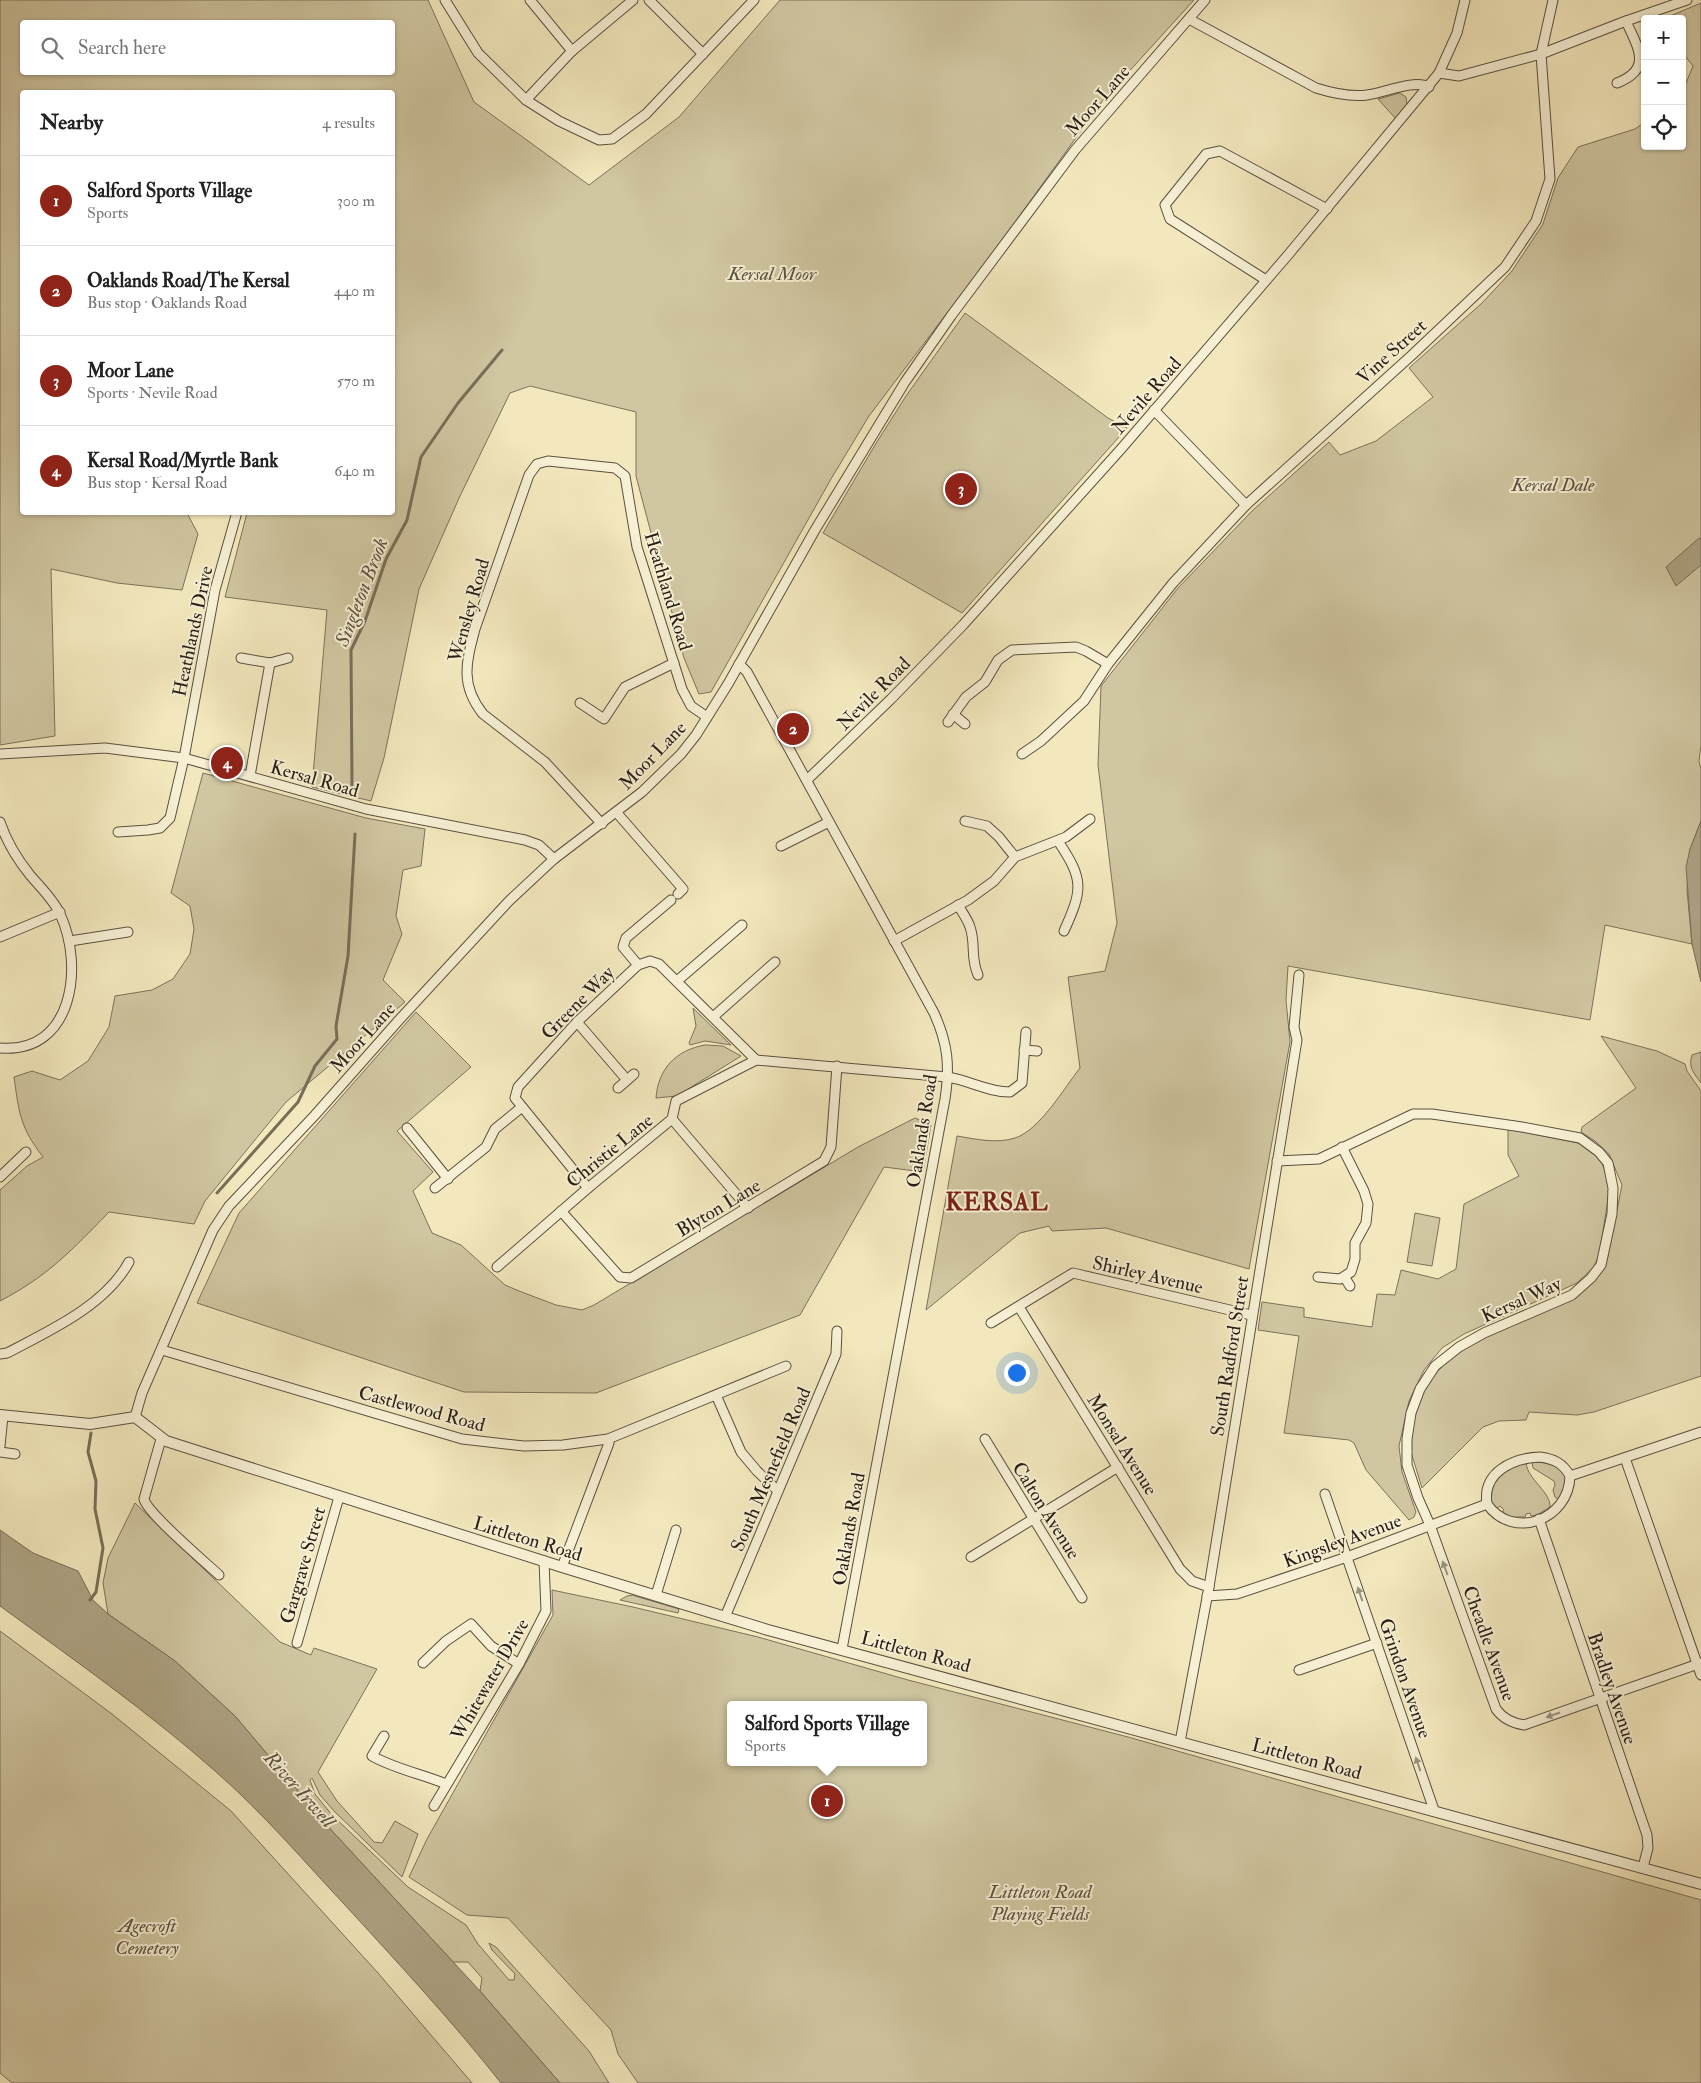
<!DOCTYPE html>
<html lang="en">
<head>
<meta charset="utf-8">
<style>
  :root { --surface:#fff; --page:#f2f2f2; --text:#222; --muted:#767676; --line:#e0e0e0; --accent:#8f2418 }
  body { margin:0; font-family:"IM FELL Double Pica",serif; background:var(--page); color:var(--text) }
  .controls { position:absolute; right:15px; top:15px; display:grid; overflow:hidden; border-radius:5px; box-shadow:0 1px 4px #0004 }
  .controls button { width:45px; height:45px; display:grid; place-items:center; padding:0; border:0; border-bottom:1px solid var(--line); background:var(--surface); color:var(--text); font:25px sans-serif }
  .you { position:absolute; left:1016px; top:1372px; width:18px; height:18px; margin:-12px; border:4px solid #fff; border-radius:50%; background:#1a73e8; box-shadow:0 0 0 8px #1a73e833 }
  .badge { display:grid; place-items:center; width:32px; height:32px; border-radius:50%; background:var(--accent); color:#fff; font-size:16px; font-weight:700 }
  .pin { position:absolute; translate:-50% -50%; border:2px solid #fff; box-shadow:0 1px 5px #0006 }
  .popup { position:absolute; left:727px; top:1701px; width:200px; height:65px; box-sizing:border-box; display:grid; place-content:center; border-radius:5px; background:var(--surface); filter:drop-shadow(0 1px 4px #0005); font-size:16px; white-space:nowrap; color:var(--muted) }
  .popup b { font-size:19px; color:var(--text) }
  .popup::after { content:''; position:absolute; left:50%; top:100%; margin-left:-10px; border:10px solid transparent; border-top-color:var(--surface) }
  .list { margin:0; padding:0; list-style:none }
  h2 { display:flex; justify-content:space-between; align-items:center; height:65px; margin:0; padding:0 20px; font-size:21px }
  h2 small { font-size:16px; font-weight:400; color:var(--muted) }
  .list li { display:grid; grid-template-columns:32px 1fr auto; gap:15px; align-items:center; box-sizing:border-box; height:90px; padding:0 20px; border-top:1px solid var(--line) }
  .list b { display:block; font-size:19px; white-space:nowrap }
  .list p { margin:0; font-size:16px; white-space:nowrap; color:var(--muted) }
  .list em { font-size:16px; font-style:normal; color:var(--muted) }
  .icon { flex:none; width:28px; height:28px; fill:none; stroke:currentColor; stroke-width:2; stroke-linecap:round; stroke-linejoin:round }
  .map { position:relative; flex:none; width:1701px; height:2083px; overflow:hidden }
  .search { position:absolute; background:var(--surface); box-shadow:0 1px 4px #0004; left:20px; top:20px; width:375px; height:55px; display:flex; align-items:center; gap:12px; box-sizing:border-box; padding:0 18px; border-radius:5px; color:var(--muted); font-size:19px }
  .panel { position:absolute; background:var(--surface); box-shadow:0 1px 4px #0004; left:20px; top:90px; width:375px; height:425px; border-radius:5px }
  .map>svg:first-child { display:block }
  .green { fill:#d0c6a1; stroke:#7c725c; fill-rule:evenodd }
  .water { fill:#aea384; stroke:#786e58 }
  .lines { fill:none; stroke-linecap:round; stroke-linejoin:round }
  .stream { stroke:#786e58; stroke-width:3 }
  .minor-casing { stroke:#5b5040; stroke-width:11 }
  .tertiary-casing { stroke:#5b5040; stroke-width:12 }
  .minor { stroke:#f7f0d4; stroke-width:9 }
  .tertiary { stroke:#f7f0d4; stroke-width:10 }
  .oneway { fill:#9a927e }
  .labels { text-anchor:middle; stroke-width:4; stroke-linejoin:round; paint-order:stroke }
  .street-label { font-size:19px; fill:#281e16; stroke:#f7f0d4 }
  .park-label { font-size:19px; font-style:italic; fill:#5a5040; stroke:#f7f0d4 }
  .water-label { font-size:20px; font-style:italic; fill:#5e5342; stroke:#f7f0d4 }
  .district-label { font-size:24px; font-weight:bold; letter-spacing:1px; fill:#7a1f14; stroke:#f7f0d4 }
</style>
</head>
<body>
<div class="map">
<svg width="1701" height="2083" viewBox="0 0 1701 2083">
  <rect width="100%" height="100%" fill="#f3e8bd"/>
  <filter id="stains"><feTurbulence type="fractalNoise" baseFrequency=".004" numOctaves="4"/><feColorMatrix values="0 0 0 0 .2 0 0 0 0 .09 0 0 0 0 .02 0 0 0 .5 -.17"/></filter>
  <radialGradient id="worn" r=".72"><stop offset=".6" stop-color="#630" stop-opacity="0"/><stop offset="1" stop-color="#630" stop-opacity=".3"/></radialGradient>
  <g class="green">
    <path d="M0 0H428L474 102 589 185 679 117 780 0H1194L1104 99 997 247 869 416 831 479 711 692 699 694 684 658 636 476V412L530 386 510 393 460 496 419 589 384 758 371 801 312 787 327 610 225 597 247 513 392 512V92H22V512L187 513 198 534 182 590 117 583 51 569 55 736 0 745ZM22 22H392V72H22Z"/>
    <path d="M1701 3V745L1699 761 1701 769V821L1690 849 1687 890 1692 944 1605 925 1590 1020 1288 966 1286 1000 1290 1042 1249 1269 1106 1228 1052 1231 1049 1226 1020 1233 926 1310 957 1136C975 1139 997 1144 1015 1138 1040 1130 1064 1088 1080 1068L1068 977 1105 971 1117 923 1098 765 1101 686 1178 588 1252 511 1329 442 1340 455 1376 441 1433 397 1409 368 1482 303 1512 271 1543 224 1558 178 1578 147 1635 129 1645 122V146H1682V93L1693 66 1682 52V19H1663Z"/>
    <path d="M1400 93 1406 97 1407 105 1396 119 1378 99Z"/>
    <path d="M965 313 1108 418 1127 428 962 613 823 533 875 445 906 396Z"/>
    <path d="M203 773 366 818 425 829 421 866 403 870 396 916 402 934 383 980 405 1002 286 1102 205 1201 194 1224 109 1212C73 1249 47 1277 0 1301V1190L27 1166 43 1157C20 1127 19 1113 14 1077L32 1071 60 1080 88 1061 109 1027 115 996 152 990 173 979 190 954 194 929 190 906 171 893Z"/>
    <path d="M693 1008 731 1045 705 1041 690 1045 689 1043 696 1026Z"/>
    <path d="M416 1012 471 1067 397 1131 433 1172 413 1191 432 1233 461 1245 505 1285 519 1291 556 1305 582 1310 594 1305 858 1147 915 1118 931 1125 923 1172 884 1167 800 1315 596 1393 464 1392 197 1303 239 1213Z"/>
    <path d="M1601 1036 1657 1051 1685 1064 1687 1071 1701 1091V1376L1594 1412 1577 1415 1529 1412 1526 1420 1499 1421 1483 1427 1422 1488 1411 1452V1437L1416 1408 1423 1391 1435 1374 1458 1351 1587 1288 1597 1278 1607 1260 1622 1185 1609 1154 1595 1141 1581 1132 1582 1127 1636 1088Z"/>
    <path d="M705 1045 723 1046 741 1056 677 1096 656 1098C658 1069 676 1050 705 1045Z"/>
    <path d="M1701 1052V1083C1694 1073 1688 1068 1692 1055Z"/>
    <path d="M1508 1129 1583 1144 1594 1152 1601 1160 1610 1187 1599 1256 1593 1268 1577 1283 1464 1334 1442 1348 1424 1370 1409 1401 1399 1446 1402 1472 1416 1512 1414 1517 1409 1520 1366 1470 1354 1443 1349 1440 1284 1433 1299 1336 1258 1330 1262 1302 1304 1308V1317L1372 1327 1377 1294 1395 1295 1401 1270 1438 1279 1456 1269 1464 1204 1519 1176 1508 1155Z"/>
    <path d="M1415 1213 1440 1218 1432 1266 1407 1262Z"/>
    <path d="M1532 1462C1545 1462 1570 1465 1566 1485 1565 1490 1561 1495 1558 1499L1555 1497 1553 1490 1555 1485 1554 1481 1533 1468Z"/>
    <path d="M1526 1463C1528 1480 1551 1492 1550 1507L1537 1515 1531 1516 1530 1513 1526 1514 1525 1517H1511L1501 1514 1504 1510 1500 1506 1495 1510C1481 1487 1504 1468 1526 1463Z"/>
    <path d="M135 1503 280 1642 311 1655 314 1648 377 1669 318 1772 337 1801 374 1842 382 1843 395 1821 418 1834 402 1877 335 1812 320 1795 312 1778 310 1780 315 1794 332 1815 408 1887 466 1925 478 1944 509 1980H514L515 1974 492 1950 489 1943 496 1947 589 2051 609 2083H560L480 1991 482 1978 468 1962H453L333 1832 235 1716 175 1661 108 1614 103 1583 108 1558Z"/>
    <path d="M552 1590 633 1607 758 1637 908 1680 1128 1737 1701 1900V2083H638L618 2054 611 2030 508 1918 467 1915 409 1877 427 1839 553 1615ZM731 1705H923V1762H731Z"/>
    <path d="M633 1595 635 1596 679 1609 678 1613 620 1600 627 1596Z"/>
    <path d="M0 1631 112 1714 231 1811 378 1973 472 2083H12L0 2073Z"/>
  </g>
  <g class="water">
    <path d="M1699 538 1701 539V565L1676 586 1666 567Z"/>
    <path d="M1701 821V982L1692 944 1686 867 1690 849Z"/>
    <path d="M0 1530 33 1553 78 1571 93 1600 108 1614 175 1661 235 1716 333 1832 480 1991 560 2083H501C452 2021 398 1963 344 1904 302 1859 262 1812 215 1771 147 1711 73 1659 0 1606Z"/>
  </g>
  <g class="lines">
    <g class="stream">
      <path d="M352 785 351 650 365 621 386 559 407 520 421 457 458 403 502 350"/>
      <path d="M217 1193 298 1102 315 1066 337 1039 336 1026 348 956 355 834"/>
      <path d="M90 1600 96 1592 103 1548 95 1509 96 1481 88 1452 91 1433"/>
    </g>
    <g class="minor-casing">
      <g id="minor">
        <path d="M445 0 478 53 526 100 559 121 599 140 612 139 646 114 754 0"/>
        <path d="M530 0 572 51"/>
        <path d="M649 0 703 54"/>
        <path d="M1189 19 1316 88C1332 93 1351 97 1367 95 1384 93 1414 79 1429 87"/>
        <path d="M1439 73 1459 76 1541 54 1626 21 1687 0"/>
        <path d="M1617 83C1653 69 1638 48 1626 21"/>
        <path d="M526 100 572 51 633 0"/>
        <path d="M1266 280 1170 219 1165 205 1206 154 1220 151 1327 209"/>
        <path d="M1154 410 1246 505"/>
        <path d="M241 658 270 663 250 776"/>
        <path d="M270 663 288 658"/>
        <path d="M739 664 747 672 934 1013C948 1044 950 1066 945 1099L842 1649"/>
        <path d="M580 703 604 719 625 687 674 663"/>
        <path d="M953 714 965 724"/>
        <path d="M948 722 966 697 985 682 998 660 1012 650 1076 647 1086 651 1108 664"/>
        <path d="M0 754 105 748 184 758 366 809 525 840 539 845 554 859"/>
        <path d="M1022 754 1041 741 1084 701 1108 664 1173 583 1246 505 1412 355 1505 267 1536 221 1550 179 1541 54 1553 0"/>
        <path d="M807 780 891 699 963 625 1121 449 1288 255 1439 73 1457 33 1465 0"/>
        <path d="M617 813 683 889 678 894"/>
        <path d="M965 821 987 826 999 837 1015 857"/>
        <path d="M0 822C6 840 18 860 30 875 40 887 54 900 60 914 84 965 74 1054 0 1048"/>
        <path d="M602 824 545 762 483 714C460 685 466 663 475 629L529 475 537 464 548 461 615 468 625 476 637 547 682 689 691 706 707 717"/>
        <path d="M118 832 148 830 160 828 170 818 184 758 215 590 237 512"/>
        <path d="M1058 841C1084 880 1083 889 1064 931"/>
        <path d="M781 846 829 822"/>
        <path d="M958 905C962 912 968 920 970 927 976 944 970 957 978 975"/>
        <path d="M0 937 60 912"/>
        <path d="M70 941 128 932"/>
        <path d="M894 941 968 900 994 881 1015 857 1066 837 1090 819"/>
        <path d="M638 965 623 947 626 938 671 900"/>
        <path d="M677 981 742 925"/>
        <path d="M713 1017 775 962"/>
        <path d="M577 1022 627 1080"/>
        <path d="M1024 1050 1037 1051"/>
        <path d="M618 1088 634 1074"/>
        <path d="M672 1119 748 1208"/>
        <path d="M407 1128 448 1179"/>
        <path d="M1277 1161 1319 1159 1413 1114H1432L1522 1127 1580 1138 1599 1152 1608 1163 1613 1188 1612 1214 1601 1265 1591 1278 1572 1295 1484 1333 1459 1347 1435 1366 1420 1389 1411 1413 1407 1439V1465L1418 1498 1430 1525 1496 1709C1503 1719 1512 1723 1524 1725L1701 1663"/>
        <path d="M0 1177 26 1152"/>
        <path d="M435 1188 486 1147 495 1129 522 1107"/>
        <path d="M588 1188 515 1098 518 1087 577 1022 638 965 650 961 659 964 756 1060"/>
        <path d="M561 1211 620 1277 631 1278 824 1161 831 1147 837 1066"/>
        <path d="M497 1267 588 1188 672 1119 676 1101 756 1060 947 1077C969 1080 987 1092 1010 1092L1022 1083 1026 1032"/>
        <path d="M1318 1277 1340 1279 1351 1272 1355 1259V1243L1366 1223 1368 1204 1364 1191 1342 1147"/>
        <path d="M1345 1278 1350 1286"/>
        <path d="M1019 1307 1180 1569 1192 1581 1209 1587"/>
        <path d="M991 1323 1073 1273 1251 1315"/>
        <path d="M162 1350 462 1439 524 1446 563 1445 608 1439 786 1366"/>
        <path d="M0 1354 7 1353C49 1331 105 1306 129 1262"/>
        <path d="M716 1395 741 1452 757 1471 778 1491"/>
        <path d="M135 1417 142 1393 213 1230 229 1206 315 1115 399 1020 509 901 554 859 642 792 681 754 696 735 728 684 815 530 905 382 951 316 1075 150 1205 0"/>
        <path d="M161 1439 144 1499C147 1513 205 1562 219 1575"/>
        <path d="M985 1439 1082 1598"/>
        <path d="M0 1446 3 1416"/>
        <path d="M0 1452 15 1454"/>
        <path d="M1540 1457C1554 1459 1563 1463 1570 1476 1569 1520 1513 1541 1487 1504 1482 1472 1513 1458 1540 1457Z"/>
        <path d="M1625 1458 1701 1675"/>
        <path d="M1570 1476 1701 1432"/>
        <path d="M1325 1494 1434 1810"/>
        <path d="M1539 1519 1647 1835 1648 1848 1643 1867"/>
        <path d="M971 1557 1118 1467"/>
        <path d="M562 1567 609 1443 608 1439"/>
        <path d="M656 1595 676 1530"/>
        <path d="M1207 1596 1237 1594 1347 1557 1487 1504"/>
        <path d="M725 1617 836 1354 837 1331"/>
        <path d="M297 1643 339 1497"/>
        <path d="M423 1663 446 1641 471 1624 491 1646 519 1664"/>
        <path d="M1299 1670 1377 1643"/>
        <path d="M384 1736 372 1756C395 1769 422 1774 446 1784"/>
        <path d="M1180 1742 1209 1587 1297 1040 1294 1027 1299 975"/>
        <path d="M434 1806 519 1664 546 1611 544 1561"/>
      </g>
    </g>
    <g class="tertiary-casing">
      <path id="tertiary" d="M0 1415 90 1424 135 1417 166 1441 562 1567 768 1630 1701 1884"/>
    </g>
    <use href="#minor" class="minor"/>
    <use href="#tertiary" class="tertiary"/>
  </g>
  <defs><path id="oneway-solid" d="M-6-.8H1V-3.2L6.5 0L1 3.2V.8H-6Z" transform="scale(1.25)"/></defs>
  <g class="oneway">
    <use href="#oneway-solid" transform="translate(1445 1568) rotate(-110)"/>
    <use href="#oneway-solid" transform="translate(1360 1594) rotate(-109)"/>
    <use href="#oneway-solid" transform="translate(1553 1715) rotate(161)"/>
    <use href="#oneway-solid" transform="translate(1418 1764) rotate(-109)"/>
  </g>
  <g class="labels">
    <g class="street-label">
      <text transform="translate(1097 100) rotate(-49)" y="7">Moor Lane</text>
      <text transform="translate(1391 351) rotate(-42)" y="7">Vine Street</text>
      <text transform="translate(1146 395) rotate(-49)" y="7">Nevile Road</text>
      <text transform="translate(669 591) rotate(73)" y="7">Heathland Road</text>
      <text transform="translate(468 610) rotate(-74)" y="7">Wensley Road</text>
      <text transform="translate(192 631) rotate(-78)" y="7">Heathlands Drive</text>
      <text transform="translate(873 693) rotate(-45)" y="7">Nevile Road</text>
      <text transform="translate(652 755) rotate(-46)" y="7">Moor Lane</text>
      <text transform="translate(315 778) rotate(16)" y="7">Kersal Road</text>
      <text transform="translate(577 1002) rotate(-45)" y="7">Greene Way</text>
      <text transform="translate(362 1037) rotate(-48)" y="7">Moor Lane</text>
      <text transform="translate(921 1131) rotate(-81)" y="7">Oaklands Road</text>
      <text transform="translate(609 1150) rotate(-39)" y="7">Christie Lane</text>
      <text transform="translate(718 1207) rotate(-31)" y="7">Blyton Lane</text>
      <text transform="translate(1148 1274) rotate(13)" y="7">Shirley Avenue</text>
      <text transform="translate(1521 1299) rotate(-24)" y="7">Kersal Way</text>
      <text transform="translate(1229 1356) rotate(-81)" y="7">South Radford Street</text>
      <text transform="translate(422 1408) rotate(15)" y="7">Castlewood Road</text>
      <text transform="translate(1123 1444) rotate(58)" y="7">Monsal Avenue</text>
      <text transform="translate(770 1469) rotate(-67)" y="7">South Mesnefield Road</text>
      <text transform="translate(1047 1510) rotate(58)" y="7">Calton Avenue</text>
      <text transform="translate(848 1529) rotate(-80)" y="7">Oaklands Road</text>
      <text transform="translate(528 1538) rotate(17)" y="7">Littleton Road</text>
      <text transform="translate(1342 1540) rotate(-20)" y="7">Kingsley Avenue</text>
      <text transform="translate(302 1565) rotate(-74)" y="7">Gargrave Street</text>
      <text transform="translate(1490 1643) rotate(70)" y="7">Cheadle Avenue</text>
      <text transform="translate(916 1651) rotate(15)" y="7">Littleton Road</text>
      <text transform="translate(1406 1678) rotate(71)" y="7">Grindon Avenue</text>
      <text transform="translate(489 1679) rotate(-60)" y="7">Whitewater Drive</text>
      <text transform="translate(1613 1688) rotate(71)" y="7">Bradley Avenue</text>
      <text transform="translate(1307 1758) rotate(15)" y="7">Littleton Road</text>
    </g>
    <g class="park-label">
      <text x="772" y="280">Kersal Moor</text>
      <text x="1553" y="491">Kersal Dale</text>
      <text x="1040" y="1898">Littleton Road<tspan x="1040" dy="22">Playing Fields</tspan></text>
      <text x="147" y="1932">Agecroft<tspan x="147" dy="22">Cemetery</tspan></text>
    </g>
    <g class="water-label">
      <text transform="translate(361 592) rotate(-69)" y="7">Singleton Brook</text>
      <text transform="translate(300 1789) rotate(48)" y="7">River Irwell</text>
    </g>
    <g class="district-label">
      <text x="997" y="1210">KERSAL</text>
    </g>
  </g>
  <rect width="100%" height="100%" filter="url(#stains)"/>
  <rect width="100%" height="100%" fill="url(#worn)"/>
</svg>
<div class="controls">
<button>+</button>
<button>−</button>
<button><svg class="icon" aria-label="locate" viewBox="0 0 24 24"><circle cx="12" cy="12" r="6"/><path d="M12 2v4M12 18v4M2 12h4M18 12h4"/></svg></button>
</div>
<div class="you"></div>
<div class="pin badge" style="left:827px;top:1801px">1</div>
<div class="popup"><b>Salford Sports Village</b>Sports</div>
<div class="pin badge" style="left:793px;top:729px">2</div>
<div class="pin badge" style="left:961px;top:489px">3</div>
<div class="pin badge" style="left:227px;top:763px">4</div>
<div class="search"><svg class="icon" aria-label="search" viewBox="0 0 24 24"><circle cx="10" cy="10" r="6"/><path d="M15 15l6 6"/></svg>Search here</div>
<section class="panel">
<h2>Nearby<small>4 results</small></h2>
<ul class="list">
<li><span class="badge">1</span><div><b>Salford Sports Village</b><p>Sports</p></div><em>300 m</em></li>
<li><span class="badge">2</span><div><b>Oaklands Road/The Kersal</b><p>Bus stop · Oaklands Road</p></div><em>440 m</em></li>
<li><span class="badge">3</span><div><b>Moor Lane</b><p>Sports · Nevile Road</p></div><em>570 m</em></li>
<li><span class="badge">4</span><div><b>Kersal Road/Myrtle Bank</b><p>Bus stop · Kersal Road</p></div><em>640 m</em></li>
</ul>
</section>
</div>
</body>
</html>
